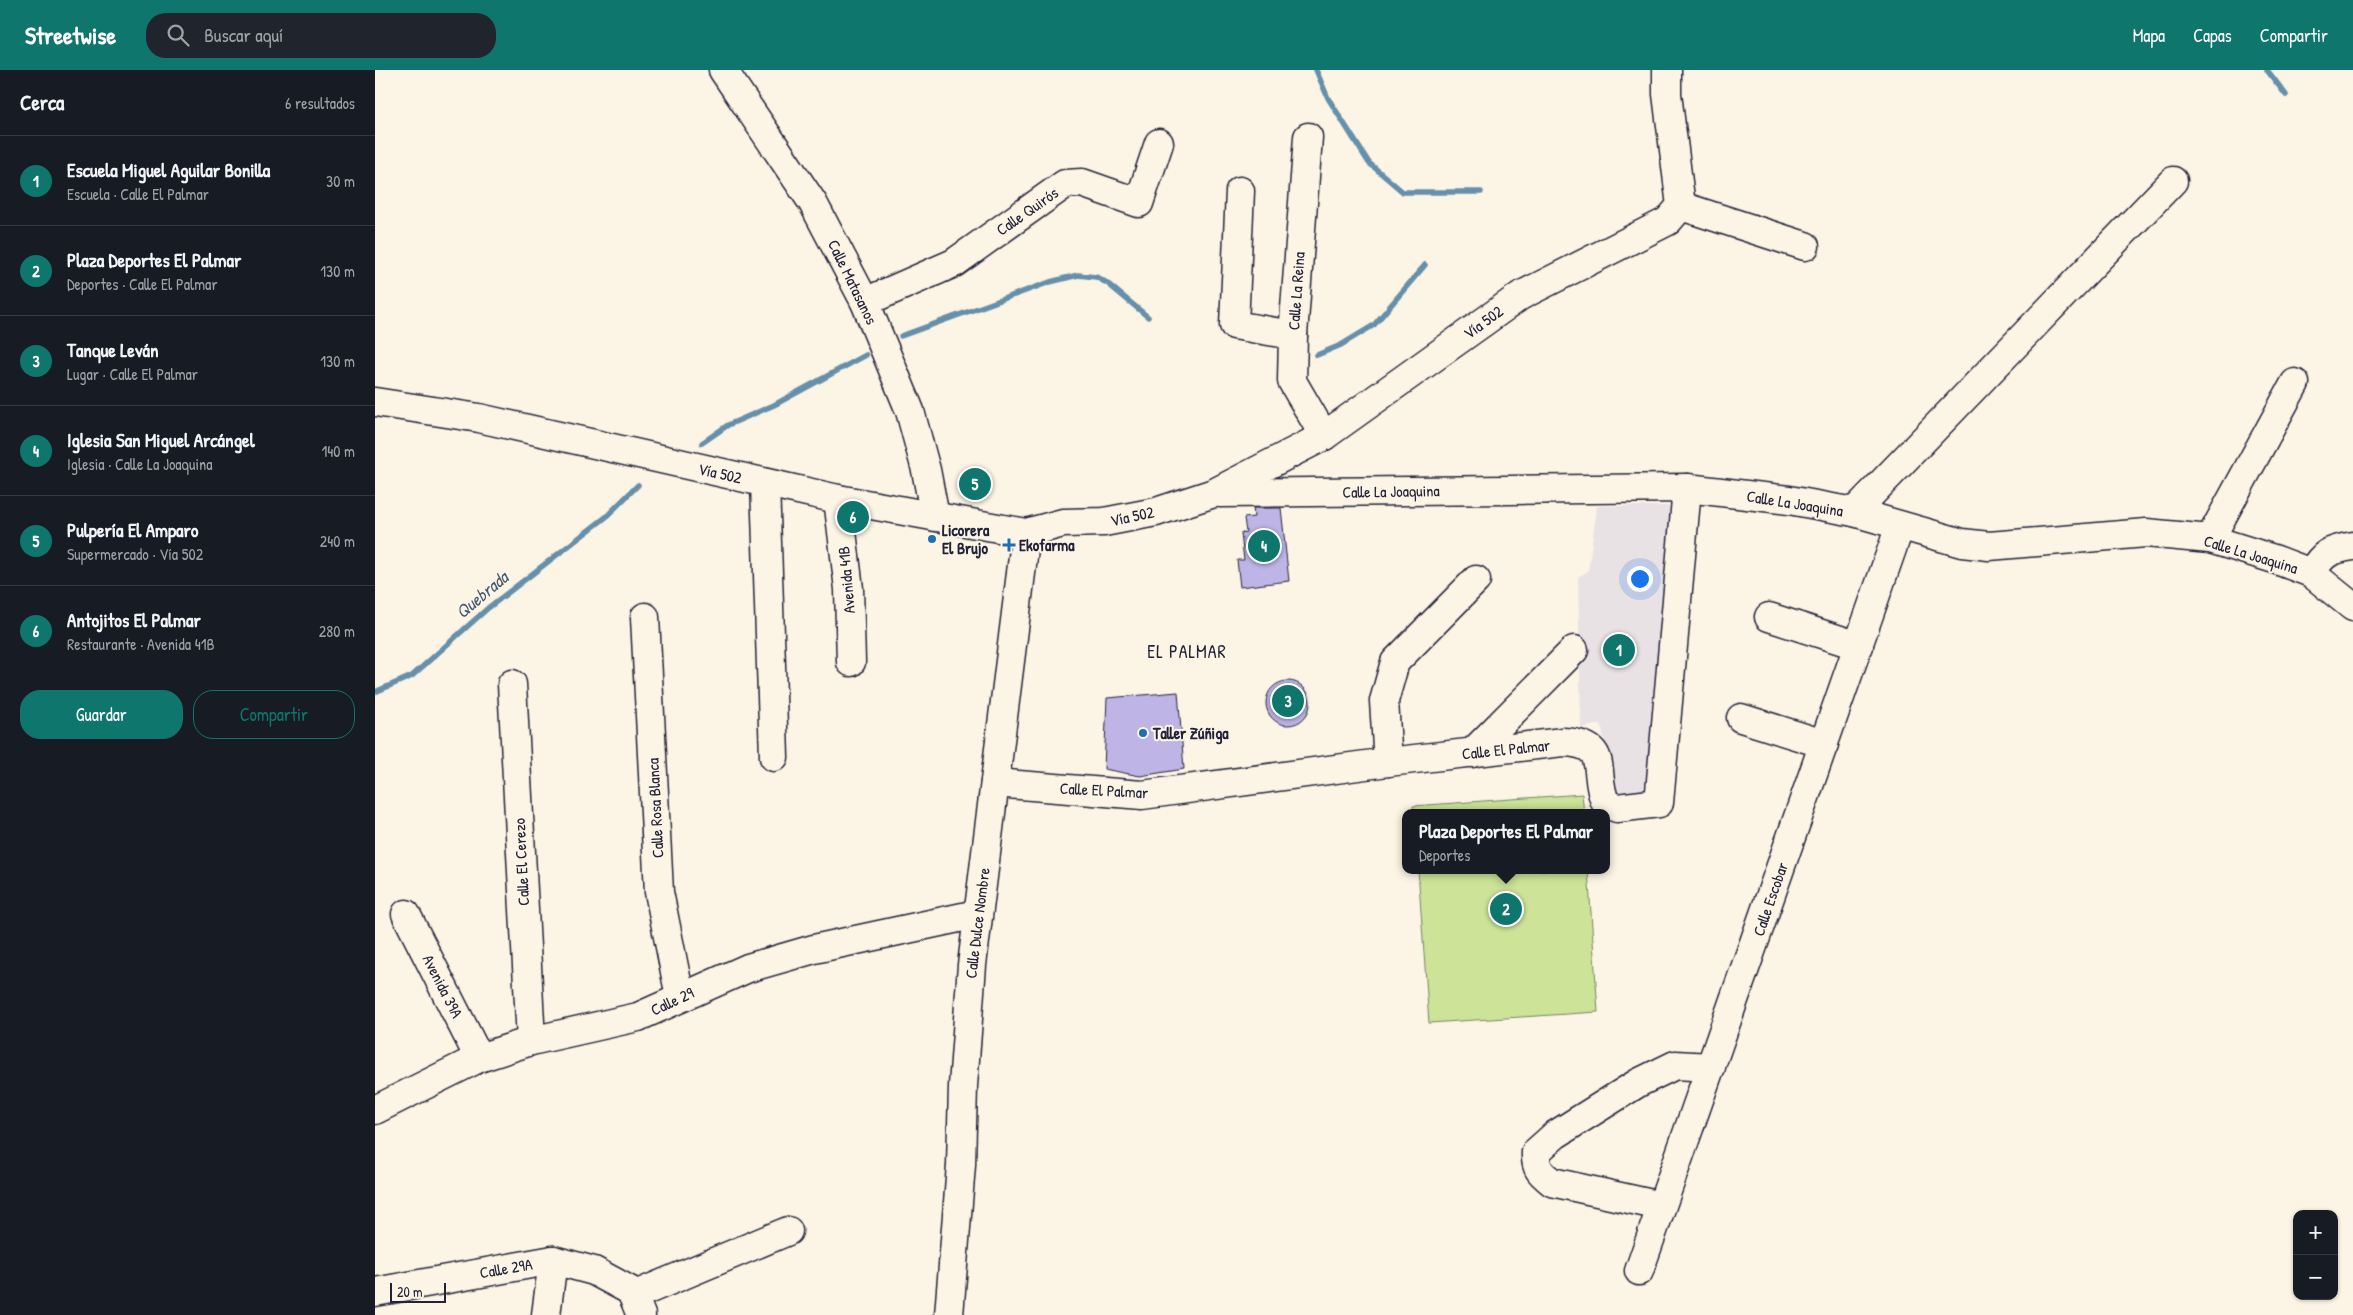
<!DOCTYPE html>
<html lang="es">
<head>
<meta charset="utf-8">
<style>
  :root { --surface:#171b24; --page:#20242c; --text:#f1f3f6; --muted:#9ea1a6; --line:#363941; --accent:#0f766e }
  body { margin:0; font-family:"Patrick Hand",sans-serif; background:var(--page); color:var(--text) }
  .controls { position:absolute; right:15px; bottom:15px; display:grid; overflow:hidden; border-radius:10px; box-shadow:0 1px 4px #0004 }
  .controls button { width:45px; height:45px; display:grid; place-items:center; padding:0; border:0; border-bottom:1px solid var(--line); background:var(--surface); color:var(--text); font:25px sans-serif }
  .scale { position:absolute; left:15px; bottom:12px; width:56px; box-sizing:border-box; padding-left:5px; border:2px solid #22223b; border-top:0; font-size:14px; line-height:18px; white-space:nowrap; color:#22223b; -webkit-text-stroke:4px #fcf5e5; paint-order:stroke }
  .you { position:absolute; left:1264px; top:508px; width:18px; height:18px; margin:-12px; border:4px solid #fff; border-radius:50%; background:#1a73e8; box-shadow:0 0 0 8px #1a73e833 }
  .badge { display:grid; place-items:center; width:32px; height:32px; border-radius:50%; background:var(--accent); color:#fff; font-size:16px; font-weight:700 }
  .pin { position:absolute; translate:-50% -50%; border:2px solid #fff; box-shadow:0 1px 5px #0006 }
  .popup { position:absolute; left:1027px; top:739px; width:208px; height:65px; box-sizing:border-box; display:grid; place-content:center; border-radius:10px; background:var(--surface); filter:drop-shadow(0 1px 4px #0005); font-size:16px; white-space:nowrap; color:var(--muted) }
  .popup b { font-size:19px; color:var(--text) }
  .popup::after { content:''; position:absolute; left:50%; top:100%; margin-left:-10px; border:10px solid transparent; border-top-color:var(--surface) }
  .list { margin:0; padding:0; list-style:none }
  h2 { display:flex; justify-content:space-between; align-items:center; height:65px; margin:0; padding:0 20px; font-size:21px }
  h2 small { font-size:16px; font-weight:400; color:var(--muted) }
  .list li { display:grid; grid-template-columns:32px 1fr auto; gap:15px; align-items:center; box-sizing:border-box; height:90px; padding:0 20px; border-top:1px solid var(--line) }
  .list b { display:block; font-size:19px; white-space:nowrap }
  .list p { margin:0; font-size:16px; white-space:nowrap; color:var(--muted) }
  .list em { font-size:16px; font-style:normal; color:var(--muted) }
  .actions { display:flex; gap:10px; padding:15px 20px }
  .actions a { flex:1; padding:11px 0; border:1px solid var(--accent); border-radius:20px; text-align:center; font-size:18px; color:var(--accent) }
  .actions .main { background:var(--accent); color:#fff }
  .icon { flex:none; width:28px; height:28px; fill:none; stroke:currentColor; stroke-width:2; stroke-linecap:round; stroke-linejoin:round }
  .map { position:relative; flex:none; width:1978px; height:1245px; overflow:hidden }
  header { display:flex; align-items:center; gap:30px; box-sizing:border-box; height:70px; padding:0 25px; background:var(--accent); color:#fff }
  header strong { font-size:24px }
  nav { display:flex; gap:28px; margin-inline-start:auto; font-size:18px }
  .search { width:350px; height:45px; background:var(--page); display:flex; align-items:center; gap:12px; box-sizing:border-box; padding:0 18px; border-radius:20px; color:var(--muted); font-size:19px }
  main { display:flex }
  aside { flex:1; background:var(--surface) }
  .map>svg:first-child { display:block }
  .built { fill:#e9e2e5 }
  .green { fill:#cce398; stroke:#77826a }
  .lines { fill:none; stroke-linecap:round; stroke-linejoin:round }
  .stream { stroke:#658faa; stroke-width:5.5 }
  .building { fill:#beb5e6; stroke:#22223b }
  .minor-casing { stroke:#22223b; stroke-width:31 }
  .minor { stroke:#fcf5e5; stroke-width:28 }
  .poi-dot { fill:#1f6fb2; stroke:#fcf5e5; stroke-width:2 }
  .labels { text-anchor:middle; stroke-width:4; stroke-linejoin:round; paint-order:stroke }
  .street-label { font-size:16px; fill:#22223b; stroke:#fcf5e5 }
  .poi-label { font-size:16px; font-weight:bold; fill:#22223b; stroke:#fcf5e5; text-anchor:start }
  .water-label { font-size:18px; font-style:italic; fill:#445872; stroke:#fcf5e5 }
  .neighbourhood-label { font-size:18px; letter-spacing:1px; fill:#22223b; stroke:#fcf5e5 }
</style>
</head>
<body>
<header>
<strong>Streetwise</strong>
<div class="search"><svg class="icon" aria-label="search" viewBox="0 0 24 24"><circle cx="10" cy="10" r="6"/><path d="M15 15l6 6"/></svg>Buscar aquí</div>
<nav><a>Mapa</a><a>Capas</a><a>Compartir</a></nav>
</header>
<main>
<aside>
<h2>Cerca<small>6 resultados</small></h2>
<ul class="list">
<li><span class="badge">1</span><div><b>Escuela Miguel Aguilar Bonilla</b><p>Escuela · Calle El Palmar</p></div><em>30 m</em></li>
<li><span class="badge">2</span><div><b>Plaza Deportes El Palmar</b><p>Deportes · Calle El Palmar</p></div><em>130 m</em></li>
<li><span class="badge">3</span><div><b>Tanque Leván</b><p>Lugar · Calle El Palmar</p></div><em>130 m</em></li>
<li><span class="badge">4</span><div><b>Iglesia San Miguel Arcángel</b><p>Iglesia · Calle La Joaquina</p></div><em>140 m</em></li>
<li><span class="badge">5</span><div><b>Pulpería El Amparo</b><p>Supermercado · Vía 502</p></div><em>240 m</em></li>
<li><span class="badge">6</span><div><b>Antojitos El Palmar</b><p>Restaurante · Avenida 41B</p></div><em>280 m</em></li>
</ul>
<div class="actions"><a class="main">Guardar</a><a>Compartir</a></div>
</aside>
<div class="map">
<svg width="1978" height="1245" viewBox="0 0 1978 1245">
  <rect width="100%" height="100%" fill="#fcf5e5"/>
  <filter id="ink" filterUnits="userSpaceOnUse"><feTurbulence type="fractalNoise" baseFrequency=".02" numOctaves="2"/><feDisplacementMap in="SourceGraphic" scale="10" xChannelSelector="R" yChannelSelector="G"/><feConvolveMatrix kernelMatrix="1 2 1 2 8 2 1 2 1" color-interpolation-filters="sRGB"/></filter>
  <g filter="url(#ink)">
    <path class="built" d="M1222 436H1296L1271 721 1240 723 1226 654 1206 658 1203 507 1213 501Z"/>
    <g class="green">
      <path d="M1207 724 1209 743H1039L1038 736Z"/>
      <path d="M1043 800H1213L1223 942 1054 953Z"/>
    </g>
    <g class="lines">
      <g class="stream">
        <path d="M941 0 953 28 994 93 1028 122H1106"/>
        <path d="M1892 0 1911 25"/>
        <path d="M526 266 675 212 703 205 721 207 732 213 773 247"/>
        <path d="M942 285 966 275 999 255 1050 195"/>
        <path d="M327 373 353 355 399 335 491 285"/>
        <path d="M0 622 37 606 113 538 231 447 263 415"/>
      </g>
    </g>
    <g class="building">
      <path d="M878 438H906L914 511 865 517 862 490H869L866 463 871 462 869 448 879 447Z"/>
      <circle cx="913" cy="633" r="22"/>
      <path d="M803 622 809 699 765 706 729 699 732 628Z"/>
    </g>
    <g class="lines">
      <g class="minor-casing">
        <g id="minor">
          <path d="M348 0 438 133 490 232 535 341 551 400 560 447"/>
          <path d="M933 67 918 265 917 311 949 366"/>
          <path d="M865 121 859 255 918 265"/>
          <path d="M1306 136 1430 176"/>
          <path d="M490 232 579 193 690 114 707 113 764 133 784 73"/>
          <path d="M0 332 104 348 463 429 651 463 688 453 729 452 781 442 839 423 949 366 1145 226 1293 151 1306 136 1292 24V0"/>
          <path d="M390 413 399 687"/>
          <path d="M845 423 1312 418 1414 430 1479 442 1587 473 1614 476 1771 463 1835 469 1899 489 1936 503 1978 537"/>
          <path d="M463 429 474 519 476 592"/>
          <path d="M1479 442 1798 111"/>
          <path d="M1835 469 1920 313"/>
          <path d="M1936 503C1948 483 1954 480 1978 476"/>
          <path d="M270 547 284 822 305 927"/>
          <path d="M1394 547 1484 576"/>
          <path d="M137 614 156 971"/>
          <path d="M1366 648 1449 674"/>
          <path d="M1097 683 1199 580"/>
          <path d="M1013 692 1009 631 1020 592 1101 510"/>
          <path d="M620 713 767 725 1013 692 1188 672C1238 674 1216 702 1231 734L1242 738 1284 733 1312 418"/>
          <path d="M31 844 104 988"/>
          <path d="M0 1040 104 988 156 971 263 947 373 898 439 879 602 844"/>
          <path d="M1286 1136 1177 1112C1165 1103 1160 1098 1161 1082L1180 1065 1263 1013 1300 995 1336 997"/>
          <path d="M1264 1201 1525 456"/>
          <path d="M0 1222 178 1190 219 1201 256 1221 266 1245"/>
          <path d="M258 1226 413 1161"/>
          <path d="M171 1245 178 1190"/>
          <path d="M574 1245 586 1095 588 1016 597 895 651 463"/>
        </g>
      </g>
      <use href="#minor" class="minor"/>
    </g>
  </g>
  <g class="poi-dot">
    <circle cx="557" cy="469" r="5"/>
    <path d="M631.5 467.5h5v5h5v5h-5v5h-5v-5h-5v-5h5z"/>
    <circle cx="768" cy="663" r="5"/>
  </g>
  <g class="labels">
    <g class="street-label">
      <text transform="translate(652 141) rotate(-35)" y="6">Calle Quirós</text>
      <text transform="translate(478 212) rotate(64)" y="6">Calle Matasanos</text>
      <text transform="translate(921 221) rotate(-86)" y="6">Calle La Reina</text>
      <text transform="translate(1108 252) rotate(-36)" y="6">Vía 502</text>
      <text transform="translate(345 403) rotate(13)" y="6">Vía 502</text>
      <text transform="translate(1016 421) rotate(-1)" y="6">Calle La Joaquina</text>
      <text transform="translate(1420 433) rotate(9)" y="6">Calle La Joaquina</text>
      <text transform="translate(757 446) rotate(-12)" y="6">Vía 502</text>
      <text transform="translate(1876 484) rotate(17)" y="6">Calle La Joaquina</text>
      <text transform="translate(471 510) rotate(-95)" y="6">Avenida 41B</text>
      <text transform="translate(1131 679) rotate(-6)" y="6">Calle El Palmar</text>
      <text transform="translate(729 720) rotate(3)" y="6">Calle El Palmar</text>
      <text transform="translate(280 738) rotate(-93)" y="6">Calle Rosa Blanca</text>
      <text transform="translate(146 792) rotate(-93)" y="6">Calle El Cerezo</text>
      <text transform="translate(1395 829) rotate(-71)" y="6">Calle Escobar</text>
      <text transform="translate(602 853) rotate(-83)" y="6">Calle Dulce Nombre</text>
      <text transform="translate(68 916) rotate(63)" y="6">Avenida 39A</text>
      <text transform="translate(297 931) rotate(-25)" y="6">Calle 29</text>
      <text transform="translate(131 1198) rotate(-10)" y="6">Calle 29A</text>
    </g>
    <g class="poi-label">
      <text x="567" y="466">Licorera<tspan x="567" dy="18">El Brujo</tspan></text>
      <text x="644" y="481">Ekofarma</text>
      <text x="778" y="669">Taller Zúñiga</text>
    </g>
    <g class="water-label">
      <text transform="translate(107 525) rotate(-40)" y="6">Quebrada</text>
    </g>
    <g class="neighbourhood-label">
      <text x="812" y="588">EL PALMAR</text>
    </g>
  </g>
</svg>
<div class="controls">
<button>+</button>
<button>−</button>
</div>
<div class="scale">20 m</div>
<div class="you"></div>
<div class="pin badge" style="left:1244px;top:580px">1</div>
<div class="pin badge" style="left:1131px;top:839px">2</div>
<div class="popup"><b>Plaza Deportes El Palmar</b>Deportes</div>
<div class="pin badge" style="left:913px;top:631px">3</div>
<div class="pin badge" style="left:889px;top:476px">4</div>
<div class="pin badge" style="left:600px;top:414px">5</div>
<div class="pin badge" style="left:478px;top:447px">6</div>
</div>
</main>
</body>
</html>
